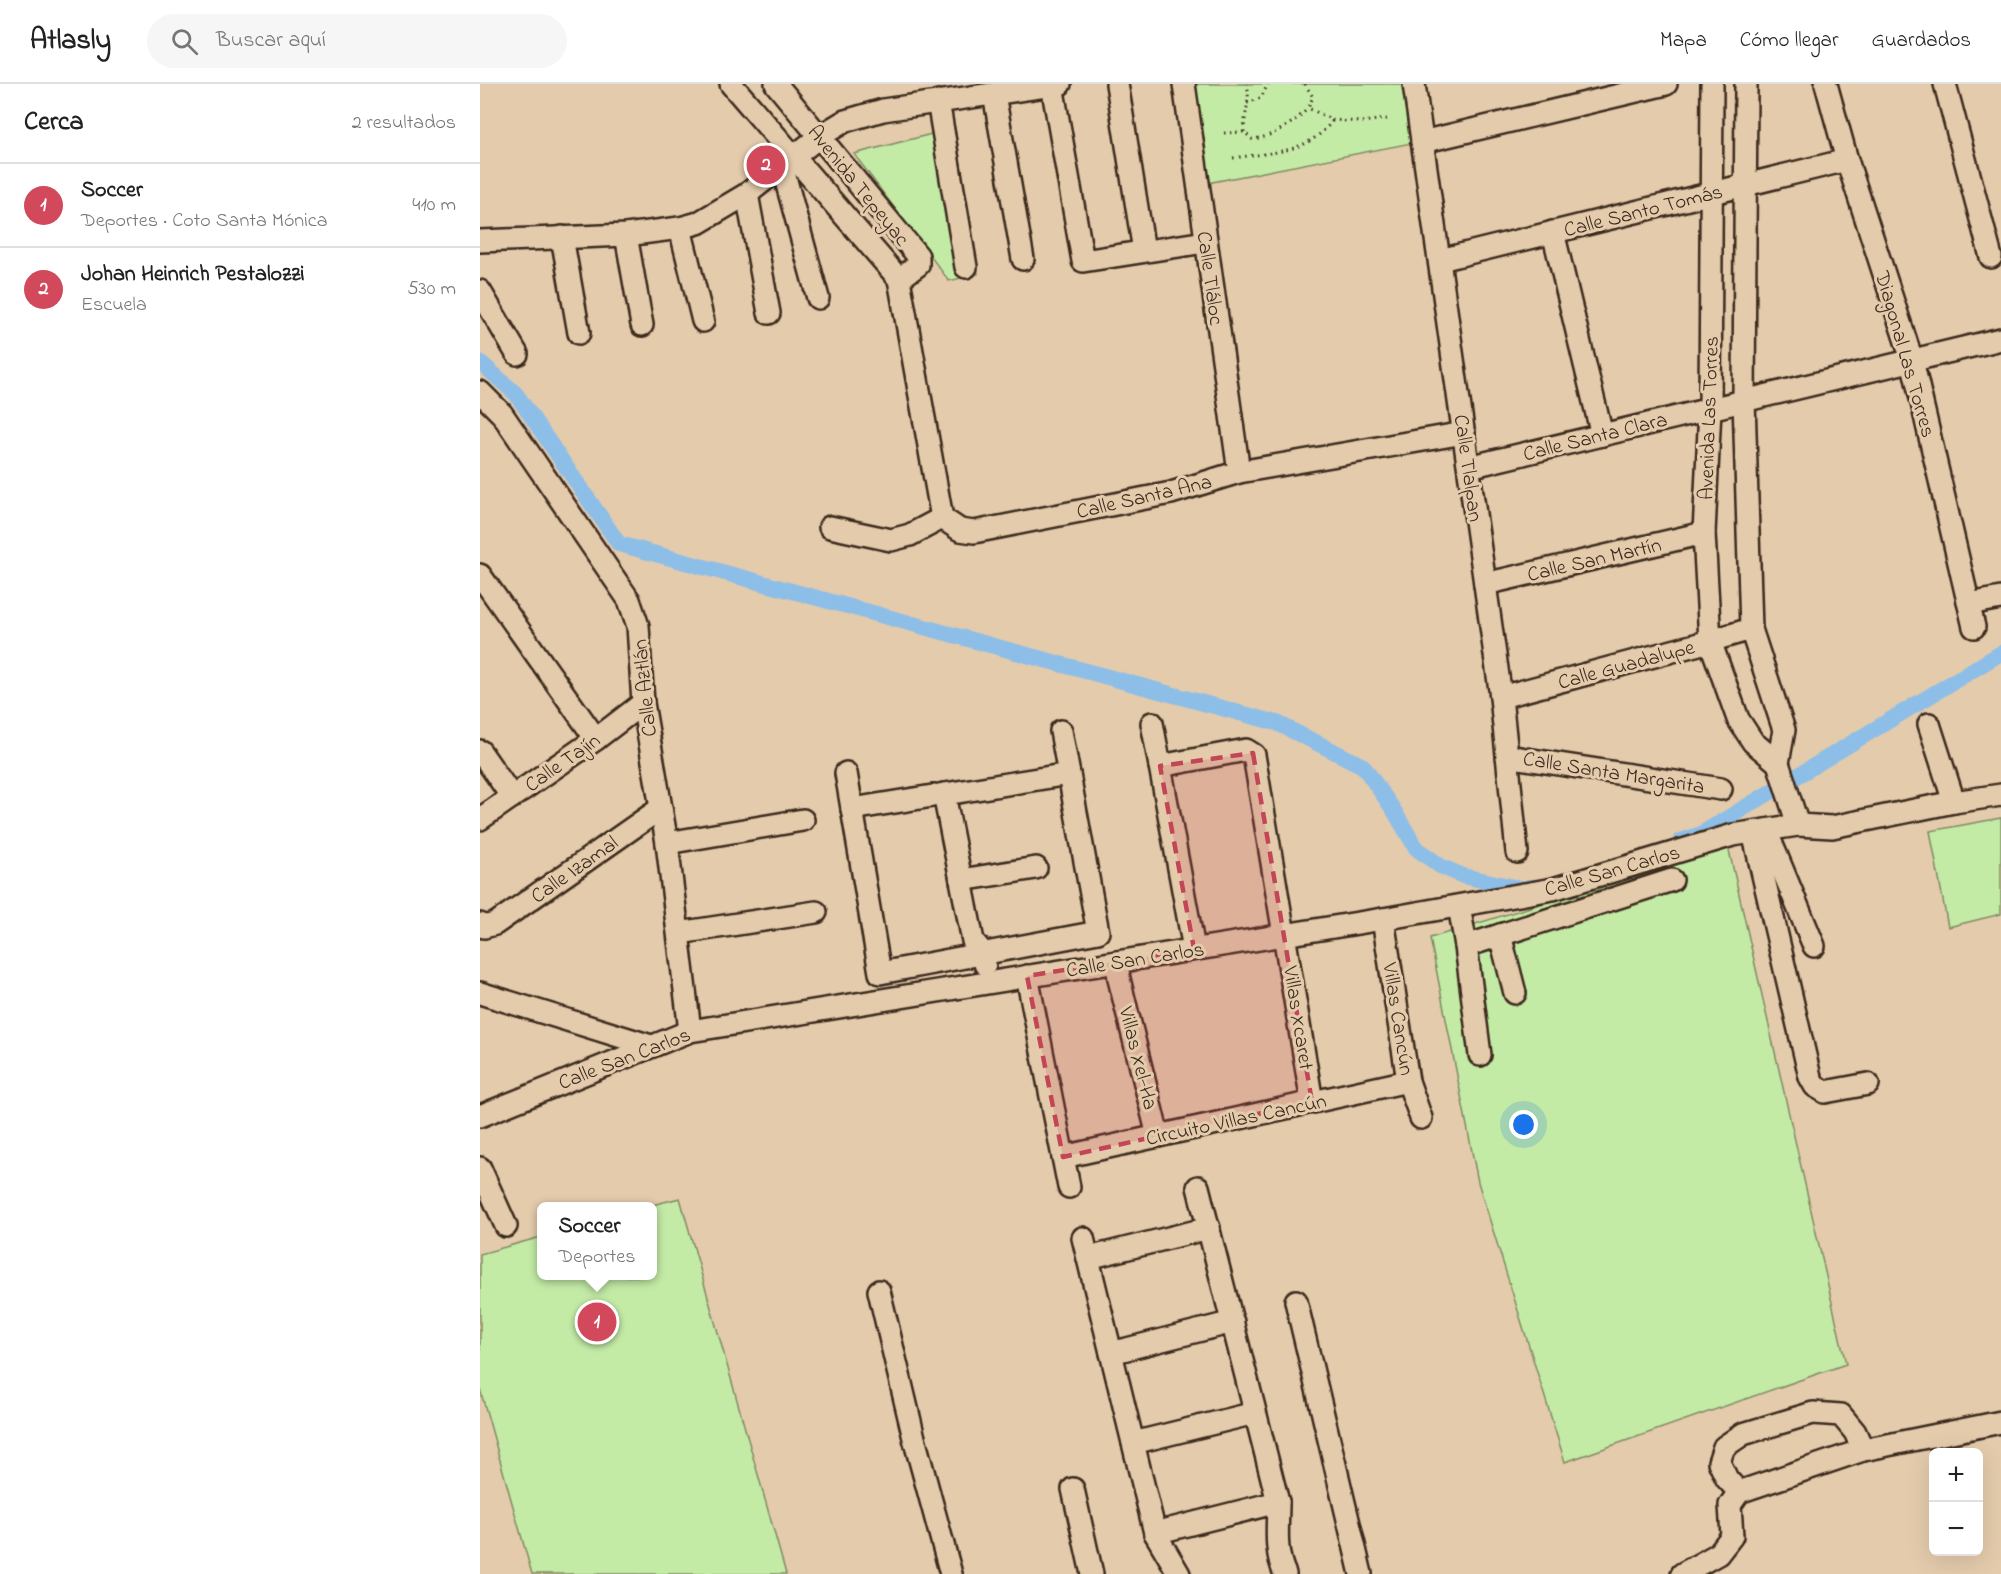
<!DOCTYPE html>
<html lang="es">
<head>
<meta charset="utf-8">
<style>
  :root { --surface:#fff; --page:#f6f6f6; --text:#222; --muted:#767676; --line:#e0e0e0; --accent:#d1495b }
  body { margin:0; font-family:"Indie Flower",sans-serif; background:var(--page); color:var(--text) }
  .controls { position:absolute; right:18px; bottom:18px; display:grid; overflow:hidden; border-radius:9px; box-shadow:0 6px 24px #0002 }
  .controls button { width:54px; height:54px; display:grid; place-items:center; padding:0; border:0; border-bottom:2px solid var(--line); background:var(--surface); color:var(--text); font:30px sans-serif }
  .you { position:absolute; left:1044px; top:1041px; width:21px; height:21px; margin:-15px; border:4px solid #fff; border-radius:50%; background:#1a73e8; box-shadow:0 0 0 9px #1a73e833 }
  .badge { display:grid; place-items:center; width:39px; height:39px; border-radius:50%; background:var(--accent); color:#fff; font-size:20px; font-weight:700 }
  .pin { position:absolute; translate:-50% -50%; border:3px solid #fff; box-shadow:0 2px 6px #0006 }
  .popup { position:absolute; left:57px; top:1118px; width:120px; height:78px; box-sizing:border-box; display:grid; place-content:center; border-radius:9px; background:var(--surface); filter:drop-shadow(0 2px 4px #0005); font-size:20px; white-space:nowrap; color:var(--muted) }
  .popup b { font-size:22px; color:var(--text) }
  .popup::after { content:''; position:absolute; left:50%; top:100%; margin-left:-12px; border:12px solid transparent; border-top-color:var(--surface) }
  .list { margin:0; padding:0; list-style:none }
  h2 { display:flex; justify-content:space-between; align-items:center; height:78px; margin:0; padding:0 24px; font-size:26px }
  h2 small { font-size:20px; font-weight:400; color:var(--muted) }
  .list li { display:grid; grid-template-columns:39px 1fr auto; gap:18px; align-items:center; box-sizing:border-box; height:84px; padding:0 24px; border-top:2px solid var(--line) }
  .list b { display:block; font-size:22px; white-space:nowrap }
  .list p { margin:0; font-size:20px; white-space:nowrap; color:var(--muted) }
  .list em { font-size:20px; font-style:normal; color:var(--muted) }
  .icon { flex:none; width:33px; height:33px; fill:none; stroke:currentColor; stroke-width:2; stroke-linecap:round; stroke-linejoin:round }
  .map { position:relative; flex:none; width:1521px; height:1490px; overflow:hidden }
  header { display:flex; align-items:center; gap:36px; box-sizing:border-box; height:84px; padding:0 30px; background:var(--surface); border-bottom:2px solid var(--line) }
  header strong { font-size:28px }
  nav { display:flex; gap:33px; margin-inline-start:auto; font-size:21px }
  .search { width:420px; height:54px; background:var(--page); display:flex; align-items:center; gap:15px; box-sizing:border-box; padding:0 21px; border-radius:33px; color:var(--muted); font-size:22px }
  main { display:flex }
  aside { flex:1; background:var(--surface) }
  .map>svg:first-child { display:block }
  .park { fill:#c3eba6; stroke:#7f8a62; stroke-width:1.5 }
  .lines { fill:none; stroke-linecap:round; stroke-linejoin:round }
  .canal { stroke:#8cbee8; stroke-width:16 }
  .minor-casing { stroke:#3b2a1e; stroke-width:26 }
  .path { stroke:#3b2a1e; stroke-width:3; stroke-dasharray:1.5 4.5; stroke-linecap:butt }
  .minor { stroke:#e4cbac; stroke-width:21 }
  .marked { fill:#c24655; fill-opacity:0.2; stroke:#c24655; stroke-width:4.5; stroke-dasharray:12 8; stroke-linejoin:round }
  .labels { text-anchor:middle; stroke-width:6; stroke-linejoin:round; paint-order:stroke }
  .street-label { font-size:21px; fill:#3b2a1e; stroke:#e4cbac }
</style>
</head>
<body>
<header>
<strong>Atlasly</strong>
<div class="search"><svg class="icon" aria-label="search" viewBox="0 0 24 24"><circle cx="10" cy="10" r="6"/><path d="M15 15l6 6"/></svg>Buscar aquí</div>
<nav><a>Mapa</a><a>Cómo llegar</a><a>Guardados</a></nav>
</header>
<main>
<aside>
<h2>Cerca<small>2 resultados</small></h2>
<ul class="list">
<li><span class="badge">1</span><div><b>Soccer</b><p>Deportes · Coto Santa Mónica</p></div><em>410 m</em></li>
<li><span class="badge">2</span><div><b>Johan Heinrich Pestalozzi</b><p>Escuela</p></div><em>530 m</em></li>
</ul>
</aside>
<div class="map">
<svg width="1521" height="1490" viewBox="0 0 1521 1490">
  <rect width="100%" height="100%" fill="#e4cbac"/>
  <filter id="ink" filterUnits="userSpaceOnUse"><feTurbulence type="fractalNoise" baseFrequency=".0167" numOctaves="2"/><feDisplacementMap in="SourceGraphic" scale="12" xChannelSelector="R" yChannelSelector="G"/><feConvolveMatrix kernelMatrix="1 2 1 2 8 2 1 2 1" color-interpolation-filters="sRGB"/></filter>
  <g filter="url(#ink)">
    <g class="park">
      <path d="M715 0H928L937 58 727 99Z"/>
      <path d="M475 44 498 190 469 197 374 70Z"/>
      <path d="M1521 734V830L1468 843 1450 747Z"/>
      <path d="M1248 762 1366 1280 1085 1378 998 1098 950 854Z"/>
      <path d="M200 1114 306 1490H52L0 1305V1170L61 1153 62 1192H172V1122H168Z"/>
    </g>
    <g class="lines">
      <g class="canal">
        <path d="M0 278 36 310 139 460 797 639 883 682 913 725 936 764 960 782 983 792 1043 805 1050 803"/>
        <path d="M1201 757 1221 750 1521 569"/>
      </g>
      <g class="minor-casing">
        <g id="minor">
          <path d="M251 0 419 195 438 181V172L296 0"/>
          <path d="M637 0 664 167"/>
          <path d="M704 0 759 388"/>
          <path d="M934 0 1021 613 1037 768"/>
          <path d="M1232 0 1230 325 1224 449 1230 557 1258 635 1273 658 1298 679"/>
          <path d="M1266 0 1264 316 1271 545 1304 646 1298 679 1318 741 1352 743 1474 718 1521 711"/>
          <path d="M1346 0 1367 76 1432 276 1494 543"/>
          <path d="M1465 0 1511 173"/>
          <path d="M572 1 603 177 725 158"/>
          <path d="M514 10 543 175"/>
          <path d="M458 17 486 183"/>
          <path d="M942 58 1186 0"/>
          <path d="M302 82 338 214"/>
          <path d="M267 110 289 229"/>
          <path d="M200 144 223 237"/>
          <path d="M1073 148 1122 351"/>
          <path d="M146 151 162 241"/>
          <path d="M82 153 99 249"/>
          <path d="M0 157 146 151 200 144 218 139 267 110 340 52 365 37 403 26 580 0"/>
          <path d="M960 176 1367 76"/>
          <path d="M419 195 462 434"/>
          <path d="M0 207 37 270"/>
          <path d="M0 308 22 330 149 516 158 542 163 619 187 759 210 947"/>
          <path d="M989 383 1521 255"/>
          <path d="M350 443 411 456 430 451 462 434 480 446 494 448 691 409 759 388 984 349"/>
          <path d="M0 491 116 655"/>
          <path d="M1005 500 1224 449"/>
          <path d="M1489 520 1521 514"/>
          <path d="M1021 613 1230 557 1271 545"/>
          <path d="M672 639 714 865"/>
          <path d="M1449 640 1474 718"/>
          <path d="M0 667 32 713"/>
          <path d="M1027 672 1241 705"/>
          <path d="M680 682 766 666 774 671 832 1018"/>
          <path d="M366 689 400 889 618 848 581 647"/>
          <path d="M464 710 493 857 504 870 505 880"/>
          <path d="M372 725 589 690"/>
          <path d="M0 735 116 655 163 619"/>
          <path d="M1286 746 1334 862"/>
          <path d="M1273 748 1330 993 1335 1002 1345 1008 1388 1000"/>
          <path d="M187 759 323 736"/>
          <path d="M481 796 556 784"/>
          <path d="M979 822 986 862"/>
          <path d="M903 835 928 997 941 1034"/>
          <path d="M0 840 4 843 15 840 181 724"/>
          <path d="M199 849 336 828"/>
          <path d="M1020 851 1035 909"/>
          <path d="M637 878 639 895 678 1052"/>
          <path d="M547 892 589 1103"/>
          <path d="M0 909 171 962"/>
          <path d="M1000 971 986 862 1192 796"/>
          <path d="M0 1032 210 947 903 835 1073 805 1253 751 1318 741"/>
          <path d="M583 1073 928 997"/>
          <path d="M0 1084 26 1142"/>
          <path d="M718 1103 798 1418C798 1442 794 1467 805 1490"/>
          <path d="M603 1154 675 1449 699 1490"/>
          <path d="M608 1174 729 1144"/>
          <path d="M399 1207 434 1354 471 1490"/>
          <path d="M816 1217 881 1490"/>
          <path d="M631 1269 753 1238"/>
          <path d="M653 1359 775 1329"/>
          <path d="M593 1405 612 1490"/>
          <path d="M1259 1408 1247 1395 1239 1378 1244 1363 1263 1350 1333 1329 1361 1331 1375 1348 1383 1366"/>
          <path d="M675 1449 798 1418"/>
          <path d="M1202 1490 1238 1470 1252 1452 1250 1421 1259 1408 1383 1366 1521 1338"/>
        </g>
      </g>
      <g class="path">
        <path d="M825 0 833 13 828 24 853 36 881 38 907 35"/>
        <path d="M767 19 781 14 788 0"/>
        <path d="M764 48C764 30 771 16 767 0"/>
        <path d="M744 49 764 48 772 55C791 54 816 38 828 24"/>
        <path d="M753 74C792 68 828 70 853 36"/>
      </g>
      <use href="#minor" class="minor"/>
    </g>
  </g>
  <path class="marked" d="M773 669 832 1018 583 1073 547 892 714 865 680 682Z"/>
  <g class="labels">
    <g class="street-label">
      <text transform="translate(379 101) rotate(51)" y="7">Avenida Tepeyac</text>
      <text transform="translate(1163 126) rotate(-14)" y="7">Calle Santo Tomás</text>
      <text transform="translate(731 194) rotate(82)" y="7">Calle Tláloc</text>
      <text transform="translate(1426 270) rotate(74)" y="7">Diagonal Las Torres</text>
      <text transform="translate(1228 334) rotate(-88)" y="7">Avenida Las Torres</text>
      <text transform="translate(1115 352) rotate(-14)" y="7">Calle Santa Clara</text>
      <text transform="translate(989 384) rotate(82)" y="7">Calle Tlalpan</text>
      <text transform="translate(664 412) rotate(-13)" y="7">Calle Santa Ana</text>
      <text transform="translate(1114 475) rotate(-13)" y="7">Calle San Martín</text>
      <text transform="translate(1146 580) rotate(-15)" y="7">Calle Guadalupe</text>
      <text transform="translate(164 604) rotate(-96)" y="7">Calle Aztlán</text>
      <text transform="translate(82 678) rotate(-35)" y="7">Calle Tajín</text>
      <text transform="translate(1134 688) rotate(9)" y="7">Calle Santa Margarita</text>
      <text transform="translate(94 785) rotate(-35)" y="7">Calle Izamal</text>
      <text transform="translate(1132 786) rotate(-16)" y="7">Calle San Carlos</text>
      <text transform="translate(655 875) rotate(-9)" y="7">Calle San Carlos</text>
      <text transform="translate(819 934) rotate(81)" y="7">Villas Xcaret</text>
      <text transform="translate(919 935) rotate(81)" y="7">Villas Cancún</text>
      <text transform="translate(144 974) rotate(-21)" y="7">Calle San Carlos</text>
      <text transform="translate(659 974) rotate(76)" y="7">Villas Xel-Ha</text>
      <text transform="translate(756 1035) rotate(-12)" y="7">Circuito Villas Cancún</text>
    </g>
  </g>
</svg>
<div class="controls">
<button>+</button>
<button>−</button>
</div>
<div class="you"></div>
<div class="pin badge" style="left:117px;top:1238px">1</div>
<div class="popup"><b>Soccer</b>Deportes</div>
<div class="pin badge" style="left:286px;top:81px">2</div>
</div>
</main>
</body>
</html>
